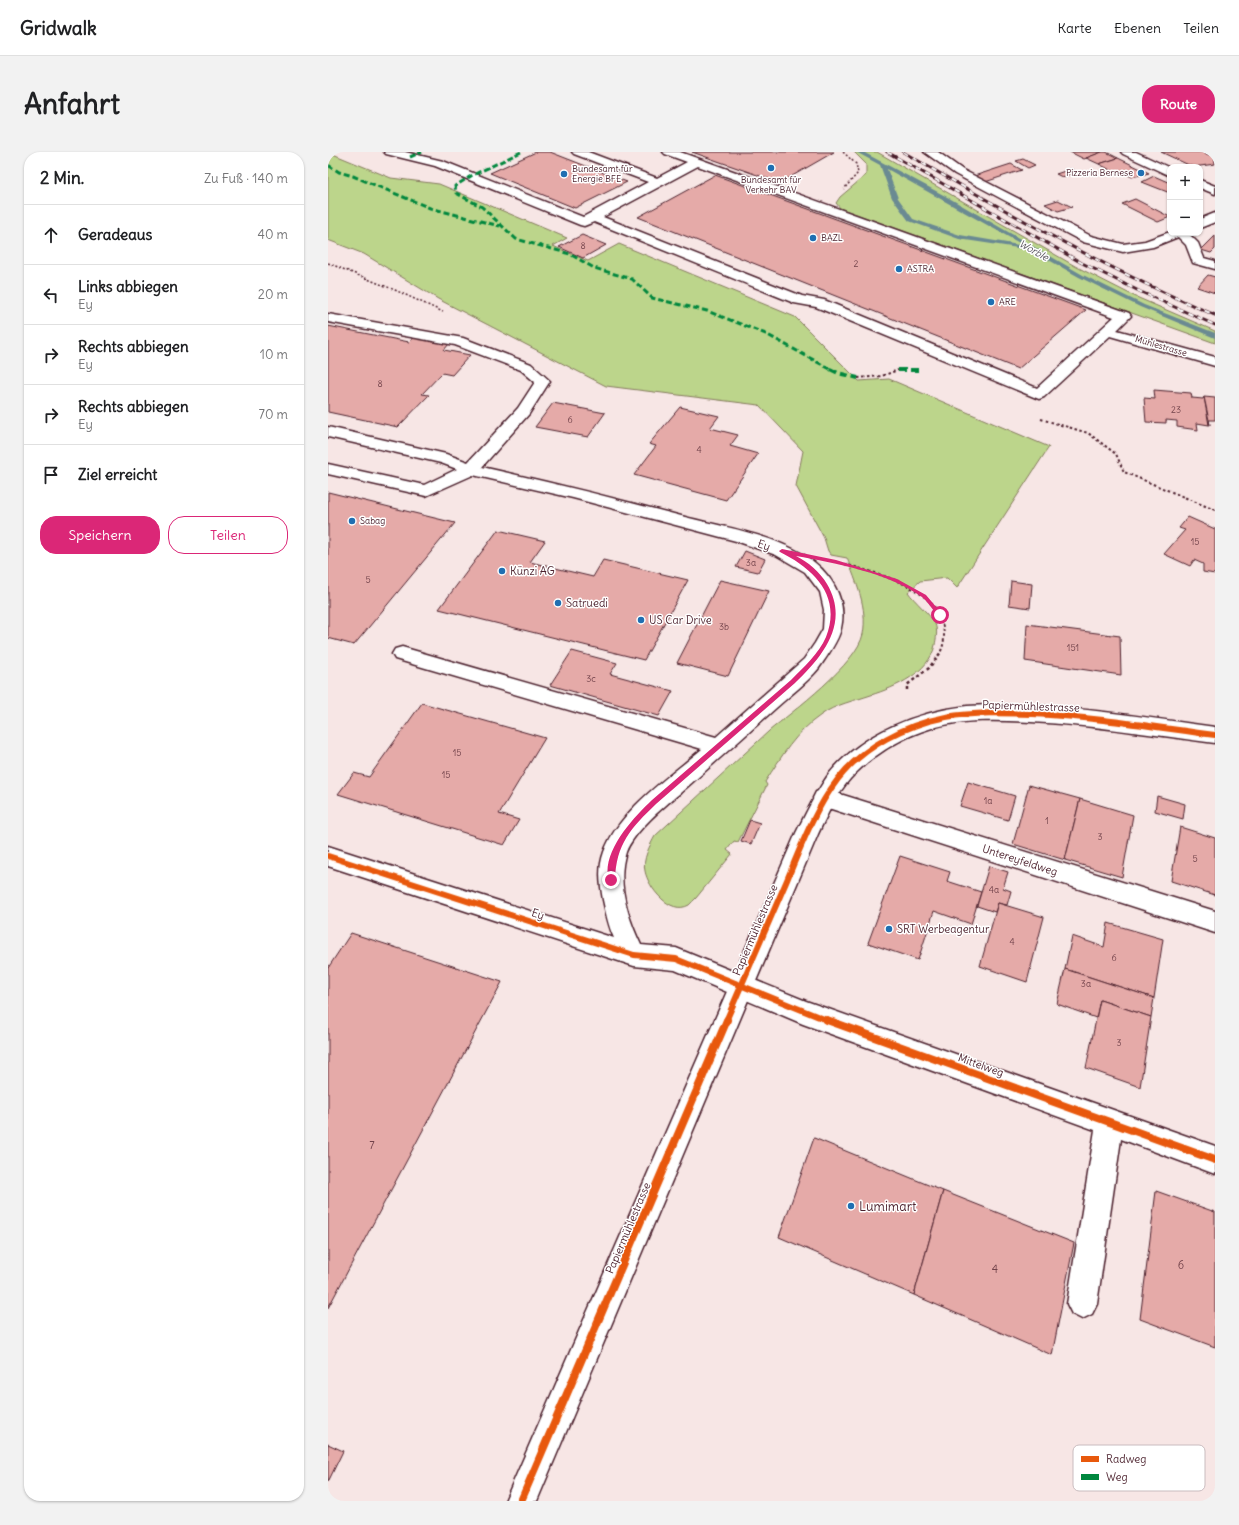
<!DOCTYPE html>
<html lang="de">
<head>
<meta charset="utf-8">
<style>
  :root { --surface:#fff; --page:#f2f2f2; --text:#202124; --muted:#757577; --line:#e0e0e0; --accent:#db2777 }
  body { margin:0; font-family:Delius,sans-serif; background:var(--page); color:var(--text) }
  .controls { position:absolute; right:12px; top:12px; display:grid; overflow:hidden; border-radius:8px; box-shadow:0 1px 3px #0004 }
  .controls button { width:36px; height:36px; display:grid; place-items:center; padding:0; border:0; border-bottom:1px solid var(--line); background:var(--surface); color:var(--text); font:20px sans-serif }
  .stop { position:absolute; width:12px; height:12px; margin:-9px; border:3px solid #db2777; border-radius:50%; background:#fff }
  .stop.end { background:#db2777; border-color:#fff; box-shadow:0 1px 4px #0008 }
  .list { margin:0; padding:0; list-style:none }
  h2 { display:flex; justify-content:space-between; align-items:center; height:52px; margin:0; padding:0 16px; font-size:17px }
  h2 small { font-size:13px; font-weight:400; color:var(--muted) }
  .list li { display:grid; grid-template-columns:26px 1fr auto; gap:12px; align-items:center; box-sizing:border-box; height:60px; padding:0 16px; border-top:1px solid var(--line) }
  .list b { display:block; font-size:15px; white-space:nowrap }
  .list p { margin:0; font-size:13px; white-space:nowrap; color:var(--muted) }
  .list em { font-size:13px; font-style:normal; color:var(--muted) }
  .actions { display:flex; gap:8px; padding:12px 16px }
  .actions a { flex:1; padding:9px 0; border:1px solid var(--accent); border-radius:16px; text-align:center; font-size:14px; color:var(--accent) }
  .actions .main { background:var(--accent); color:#fff }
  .icon { flex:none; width:22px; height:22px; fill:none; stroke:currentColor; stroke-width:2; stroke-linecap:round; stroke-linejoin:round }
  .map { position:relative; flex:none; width:887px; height:1349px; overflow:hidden; border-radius:16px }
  header { display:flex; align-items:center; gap:24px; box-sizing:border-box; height:56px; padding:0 20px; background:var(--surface); border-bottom:1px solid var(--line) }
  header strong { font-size:19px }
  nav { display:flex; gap:22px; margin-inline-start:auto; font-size:14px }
  .intro { display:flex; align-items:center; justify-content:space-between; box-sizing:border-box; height:96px; padding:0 24px }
  h1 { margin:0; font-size:28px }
  .button { padding:10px 18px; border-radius:16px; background:var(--accent); color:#fff; font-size:14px; font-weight:700 }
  main { display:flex; gap:24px; padding:0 24px }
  aside { flex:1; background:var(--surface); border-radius:16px; box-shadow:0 1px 3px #0004 }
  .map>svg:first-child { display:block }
  .green { fill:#bcd58b; stroke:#837a5b }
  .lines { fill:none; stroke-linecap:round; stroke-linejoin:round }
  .stream { fill:#6a8a92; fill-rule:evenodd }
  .building { fill:#e5aaa8; stroke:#4a1f2b }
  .minor-casing { stroke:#4a1f2b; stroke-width:3 }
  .major-casing { stroke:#4a1f2b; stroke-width:3 }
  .path-far2 { stroke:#4a1f2b; stroke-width:1.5; stroke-dasharray:2 2; stroke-linecap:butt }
  .path-far1 { stroke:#4a1f2b; stroke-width:2; stroke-dasharray:2.5 2.5; stroke-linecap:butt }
  .path { stroke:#4a1f2b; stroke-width:2.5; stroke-dasharray:3 3; stroke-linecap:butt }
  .minor { fill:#fff; fill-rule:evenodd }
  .major { fill:#fff; fill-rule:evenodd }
  .rail-casing { stroke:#4a1f2b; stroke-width:3 }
  .rail { stroke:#fff; stroke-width:2; stroke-dasharray:5.5; stroke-linecap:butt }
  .quiet-far1 { stroke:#00873e; stroke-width:3; stroke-dasharray:6 3; stroke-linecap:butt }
  .quiet { stroke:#00873e; stroke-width:4; stroke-dasharray:8 4; stroke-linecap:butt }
  .cycleway-far1-casing { stroke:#fff; stroke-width:8 }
  .cycleway-casing { stroke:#fff; stroke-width:10 }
  .cycleway-far1 { stroke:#e8590c; stroke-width:6 }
  .cycleway { stroke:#e8590c; stroke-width:8 }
  .route { fill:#db2777 }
  .poi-dot { fill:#1f6fb2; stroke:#fff; stroke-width:1.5 }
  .labels { text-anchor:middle; stroke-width:3; stroke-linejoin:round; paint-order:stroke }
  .far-poi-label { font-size:9px; fill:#4a1f2b; stroke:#fff; text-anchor:start }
  .number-label { font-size:9px; fill:#71424a }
  .far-street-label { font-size:9px; fill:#4a1f2b; stroke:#fff }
  .far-water-label { font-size:10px; font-style:italic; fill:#5a555e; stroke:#fff }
  .street-label { font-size:11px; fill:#4a1f2b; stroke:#fff }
  .poi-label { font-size:11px; fill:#4a1f2b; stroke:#fff; text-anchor:start }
  .near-number-label { font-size:11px; fill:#71424a }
  .near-poi-label { font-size:13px; fill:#4a1f2b; stroke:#fff; text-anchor:start }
  .key { fill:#fff; stroke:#c9bcbf; stroke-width:1 }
  .key-label { font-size:11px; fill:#4a1f2b }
</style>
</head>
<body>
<header>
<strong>Gridwalk</strong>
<nav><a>Karte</a><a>Ebenen</a><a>Teilen</a></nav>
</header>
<div class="intro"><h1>Anfahrt</h1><a class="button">Route</a></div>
<main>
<aside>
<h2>2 Min.<small>Zu Fuß · 140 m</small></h2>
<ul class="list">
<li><svg class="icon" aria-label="ahead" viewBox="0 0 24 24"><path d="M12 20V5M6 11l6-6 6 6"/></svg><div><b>Geradeaus</b></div><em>40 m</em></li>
<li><svg class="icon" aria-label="left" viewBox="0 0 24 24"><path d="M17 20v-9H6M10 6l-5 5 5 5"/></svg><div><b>Links abbiegen</b><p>Ey</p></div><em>20 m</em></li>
<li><svg class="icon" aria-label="right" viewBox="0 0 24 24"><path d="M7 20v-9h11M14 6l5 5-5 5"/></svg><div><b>Rechts abbiegen</b><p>Ey</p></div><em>10 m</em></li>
<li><svg class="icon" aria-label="right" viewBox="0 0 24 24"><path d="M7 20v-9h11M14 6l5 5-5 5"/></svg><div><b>Rechts abbiegen</b><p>Ey</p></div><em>70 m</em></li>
<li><svg class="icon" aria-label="arrive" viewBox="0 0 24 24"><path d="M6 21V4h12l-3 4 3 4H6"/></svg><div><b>Ziel erreicht</b></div></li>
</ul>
<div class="actions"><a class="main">Speichern</a><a>Teilen</a></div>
</aside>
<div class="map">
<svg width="887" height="1349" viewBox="0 0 887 1349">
  <rect width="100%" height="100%" fill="#f7e6e5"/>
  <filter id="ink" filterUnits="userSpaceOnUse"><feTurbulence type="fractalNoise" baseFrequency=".025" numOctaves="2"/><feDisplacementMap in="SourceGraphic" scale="8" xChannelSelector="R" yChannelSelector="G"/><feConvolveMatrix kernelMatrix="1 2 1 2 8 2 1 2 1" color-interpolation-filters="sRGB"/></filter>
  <g filter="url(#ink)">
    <g class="green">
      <path d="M0 0 63 26 111 32 239 86 225 94 260 109 291 92 467 165 531 229 561 227 721 295 629 436 619 426 592 429 580 440C586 449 603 463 607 472 610 479 608 487 607 493 601 521 568 535 543 543 526 549 508 552 493 563 468 580 453 605 437 630L439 633 410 690 406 689 399 698 404 702 368 746C366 748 363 751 361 753 342 764 320 735 317 719 314 708 322 693 327 684 365 649 403 614 441 579 465 559 529 512 535 482 540 456 528 430 519 406L503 403 500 399 496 386 468 334 475 299 431 253 278 234 110 147 36 102 0 88Z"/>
      <path d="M526 0H549L747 114 806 144 887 179V191L512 56 508 51 512 45 538 23V12Z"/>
    </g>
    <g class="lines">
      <path class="stream" d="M528 0H535L621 46 755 123 816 153 887 181V186L812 155 751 125 703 98 631 87 581 69 564 46 552 13ZM559 17 697 94 632 83 585 67 570 46Z"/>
    </g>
    <g class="building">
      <path d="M208 0H222L299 30 247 56 162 21Z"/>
      <path d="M364 0H506L452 31Z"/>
      <path d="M742 0H774L756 7Z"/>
      <path d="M774 0H778L790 6 771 12 758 6Z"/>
      <path d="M833 0H874L881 3 886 1 887 12 865 15Z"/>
      <path d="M790 6 821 21 804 25 794 20 790 22 771 12Z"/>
      <path d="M695 7 707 13 700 16 688 9Z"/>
      <path d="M683 12 694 18 657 30 646 24Z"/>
      <path d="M743 17 749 20 734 25 728 22Z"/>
      <path d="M387 23 758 158 690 217 310 65Z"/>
      <path d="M826 24 842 31V41L814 30Z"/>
      <path d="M807 47 842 65 830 70 794 52Z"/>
      <path d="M730 48 744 55 730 59 717 52Z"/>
      <path d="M254 83 278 93 255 106 231 95Z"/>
      <path d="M887 84V97L883 101 873 98Z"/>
      <path d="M880 123 887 125V141L869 135Z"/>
      <path d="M0 174 81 190 87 185 121 192 116 198 142 203 124 223 114 221 94 242 101 243 70 275 0 260Z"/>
      <path d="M826 238 863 241 864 246 875 247 876 245 881 273 869 271 870 278 849 275V269L838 268V271L818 270 816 246 827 247Z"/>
      <path d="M876 245 887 246V268H881L882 273Z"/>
      <path d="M225 251 277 261 260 285 207 275Z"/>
      <path d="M352 255 391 264 382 276 410 283 402 294 430 302 398 348 306 323 328 294 321 292Z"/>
      <path d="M0 340 127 371 26 493 0 486Z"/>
      <path d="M860 365 887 377V422L875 420V412L866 408 862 414 836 402 857 378 851 376Z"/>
      <path d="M170 378 217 389 202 410 265 425 275 408 360 428 316 508 111 457Z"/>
      <path d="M417 399 437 407 430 420 408 415Z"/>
      <path d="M392 428 441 439 400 524 349 511Z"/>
      <path d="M683 429 704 432 702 456 681 453Z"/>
      <path d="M699 472 792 484 793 523 697 509Z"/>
      <path d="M244 499 289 511 282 522 345 539 331 564 222 533Z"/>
      <path d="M94 551 217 586 171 662 191 668 176 693 10 642 26 621 41 625Z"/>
      <path d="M640 630 687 644 680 668 632 654Z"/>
      <path d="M701 633 752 647 737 708 685 692Z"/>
      <path d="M829 644 857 652 855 667 827 659Z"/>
      <path d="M752 647 805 663 794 725 737 708Z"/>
      <path d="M422 668 432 671 423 692 413 689Z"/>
      <path d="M852 675 887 686V743L843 729Z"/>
      <path d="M572 704 622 720 619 729 653 740 643 772 606 759 590 808 540 791Z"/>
      <path d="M661 714 680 720 675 736 683 739 679 753 670 751 667 760 649 754Z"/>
      <path d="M670 751 716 765 699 830 652 814Z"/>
      <path d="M780 771 835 787 826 846 737 817 744 784 776 795Z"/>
      <path d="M23 781 174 830 0 1156V816Z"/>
      <path d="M737 817 826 846 823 865 772 848 768 866 729 852Z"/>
      <path d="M772 848 823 865 812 935 758 916Z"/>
      <path d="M486 986 615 1039 586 1143 451 1085Z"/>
      <path d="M615 1039 746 1091 724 1203 586 1143Z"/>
      <path d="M828 1039 887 1060V1195L812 1167Z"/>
      <path d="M0 1292 15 1299 0 1330Z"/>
    </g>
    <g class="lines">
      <g class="minor-casing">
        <g id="minor">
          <path d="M56 0H77L115 9 255 65 320 30 246 2 244 0H260L329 26 359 10 337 2 335 0H352L801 161 803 164 789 178 887 205V214L782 184 716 245 711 247 706 245 488 155 466 151 266 70 256 74 252 73 107 14 58 2ZM370 14 786 165 709 236 496 148 474 144 275 65Z"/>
          <path d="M596 0H610L635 18 763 84 795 92 817 89 842 80V81H860L870 91 876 106 887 109V117L865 111 858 93 850 85 825 95 795 100 755 90 627 22Z"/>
          <path d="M887 61V70L872 76V67Z"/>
          <path d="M0 162 135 186 203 212 222 229 201 262 154 315C222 330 290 347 357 365 396 375 441 382 476 403 501 418 520 446 513 476 511 488 498 506 491 516 479 531 462 543 448 556 416 585 384 613 351 642 335 655 305 681 298 700 288 730 300 766 313 793L348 796 478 849 887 994V1022L793 987 769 1152 764 1162 754 1167 744 1162 739 1152 767 978 475 872 347 818 306 814 0 714V694L286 786C280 773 278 761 275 748 272 731 270 716 276 700 291 658 341 625 374 597L67 507 64 502 67 497 74 495 388 585 476 507 487 491 495 477 496 458 492 440 477 420 448 403 408 389 245 346 145 323 98 344 0 322V312L96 333 129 317 113 311 0 285V275L118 302 140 310 190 256 207 230 193 218 127 193 0 170Z"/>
          <path d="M496 637 887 759V781L488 652 485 646 488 640Z"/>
        </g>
      </g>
      <g class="major-casing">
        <g id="major">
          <path d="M793 0H808L842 16V24L795 2Z"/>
          <path d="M872 28 887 34V42L872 36Z"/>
          <path d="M639 554C722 549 805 564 887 575V591C826 583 765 573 703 570 670 568 636 567 604 576 573 585 543 604 522 627 508 643 499 663 490 682L209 1349H177L468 681C478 661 488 640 501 622 534 581 588 560 639 554Z"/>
        </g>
      </g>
      <g class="path-far2">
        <path d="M515 0 528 12 530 21 516 37"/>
        <path d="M0 111 67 138 115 160"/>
      </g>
      <g class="path-far1">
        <path d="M530 226 554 224 570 218"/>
        <path d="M713 267 760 281 788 302 796 320 887 358"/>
        <path d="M517 412C549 422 604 433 614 471 617 481 617 491 612 501"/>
      </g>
      <path class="path" d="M579 538V533L601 516 613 500"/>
      <use href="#minor" class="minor"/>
      <use href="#major" class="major"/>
      <g class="rail-casing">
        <g id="rail">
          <path d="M559 0 754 111 813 140 887 173"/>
          <path d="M575 0C677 59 778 117 887 163"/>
        </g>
      </g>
      <use href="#rail" class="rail"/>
      <g class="quiet-far1">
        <path d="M193 0 143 24 127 34 128 41 154 55 188 87 242 102 266 116 304 127 324 146 379 159 438 182 504 218"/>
        <path d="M82 5 94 0"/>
        <path d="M0 13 11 20 25 24 102 56 172 74"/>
      </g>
      <g class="quiet">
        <path d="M502 217 510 221 530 226"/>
        <path d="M570 218H590"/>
      </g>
      <g class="cycleway-far1-casing">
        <g id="cycleway-far1">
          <path d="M0 704 306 803 348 807 501 869"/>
          <path d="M398 869C418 822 439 775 459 728 473 694 487 657 510 627 536 594 577 573 618 565 646 560 676 561 705 562 766 565 826 575 887 583"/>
        </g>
      </g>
      <g class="cycleway-casing">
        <g id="cycleway">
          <path d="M499 868 887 1008"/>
          <path d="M193 1349 399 868"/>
        </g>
      </g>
      <use href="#cycleway-far1" class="cycleway-far1"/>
      <use href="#cycleway" class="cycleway"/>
    </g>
  </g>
  <path class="route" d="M454 397 508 408 569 427 598 443 615 463 610 464C605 458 600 450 594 445 561 421 507 411 468 404 480 410 492 420 499 432 522 471 495 504 467 531L328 652C303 676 288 692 287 728L286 730H281C272 701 305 666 324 648L463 528C476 515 491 501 498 485 514 444 486 417 452 400L451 399Z"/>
  <g class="poi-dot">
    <circle cx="443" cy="16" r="4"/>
    <circle cx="813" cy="21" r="4"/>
    <circle cx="236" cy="22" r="4"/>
    <circle cx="485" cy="86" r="4"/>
    <circle cx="571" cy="117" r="4"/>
    <circle cx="663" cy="150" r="4"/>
    <circle cx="24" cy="369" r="4"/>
    <circle cx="174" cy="419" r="4"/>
    <circle cx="230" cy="451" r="4"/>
    <circle cx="313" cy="468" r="4"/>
    <circle cx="561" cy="777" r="4"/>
    <circle cx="523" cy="1054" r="4"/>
  </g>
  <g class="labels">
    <g class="far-poi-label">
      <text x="244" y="20">Bundesamt für<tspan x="244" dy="10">Energie BFE</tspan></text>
      <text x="805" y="24" text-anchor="end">Pizzeria Bernese</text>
      <text x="443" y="31" text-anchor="middle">Bundesamt für<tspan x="443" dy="10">Verkehr BAV</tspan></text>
      <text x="493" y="89">BAZL</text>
      <text x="579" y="120">ASTRA</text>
      <text x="671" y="153">ARE</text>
      <text x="32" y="372">Sabag</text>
    </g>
    <g class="number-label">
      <text x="255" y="97">8</text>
      <text x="528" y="115">2</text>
      <text x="52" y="235">8</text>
      <text x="848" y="261">23</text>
      <text x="242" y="271">6</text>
      <text x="371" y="301">4</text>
      <text x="867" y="393">15</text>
      <text x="423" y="414">3a</text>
      <text x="40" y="431">5</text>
      <text x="396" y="478">3b</text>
      <text x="745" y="499">151</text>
      <text x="263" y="530">3c</text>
      <text x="129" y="604">15</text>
      <text x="118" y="626">15</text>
      <text x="660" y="652">1a</text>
      <text x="719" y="672">1</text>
      <text x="772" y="688">3</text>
      <text x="867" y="710">5</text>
      <text x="666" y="741">4a</text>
      <text x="684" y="793">4</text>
      <text x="786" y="809">6</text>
      <text x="758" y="835">3a</text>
      <text x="791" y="894">3</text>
    </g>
    <g class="far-street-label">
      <text transform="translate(833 194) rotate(16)" y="3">Mühlestrasse</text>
    </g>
    <g class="far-water-label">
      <text transform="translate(706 98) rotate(29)" y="4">Worble</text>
    </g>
    <g class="street-label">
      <text transform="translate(436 393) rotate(19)" y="4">Ey</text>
      <text transform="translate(703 554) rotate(2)" y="4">Papiermühlestrasse</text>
      <text transform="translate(692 708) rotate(18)" y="4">Untereyfeldweg</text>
      <text transform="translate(210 762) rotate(18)" y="4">Ey</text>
      <text transform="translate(427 778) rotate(-67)" y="4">Papiermühlestrasse</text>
      <text transform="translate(653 913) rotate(20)" y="4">Mittelweg</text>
      <text transform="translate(300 1076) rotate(-67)" y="4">Papiermühlestrasse</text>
    </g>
    <g class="poi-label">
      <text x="182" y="423">Künzi AG</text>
      <text x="238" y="455">Satruedi</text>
      <text x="321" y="472">US Car Drive</text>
      <text x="569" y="781">SRT Werbeagentur</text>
    </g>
    <g class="near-number-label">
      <text x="44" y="997">7</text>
      <text x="853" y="1117">6</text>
      <text x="667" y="1121">4</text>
    </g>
    <g class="near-poi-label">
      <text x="531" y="1059">Lumimart</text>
    </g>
  </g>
  <rect x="745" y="1293" width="132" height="46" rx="6" class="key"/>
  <rect x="753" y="1304" width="18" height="6" fill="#e8590c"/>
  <rect x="753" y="1322" width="18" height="6" fill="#00873e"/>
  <g class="key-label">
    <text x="778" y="1311">Radweg</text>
    <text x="778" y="1329">Weg</text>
  </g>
</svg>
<div class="controls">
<button>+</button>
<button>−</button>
</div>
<div class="stop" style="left:612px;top:463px"></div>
<div class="stop end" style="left:283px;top:728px"></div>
</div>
</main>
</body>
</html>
